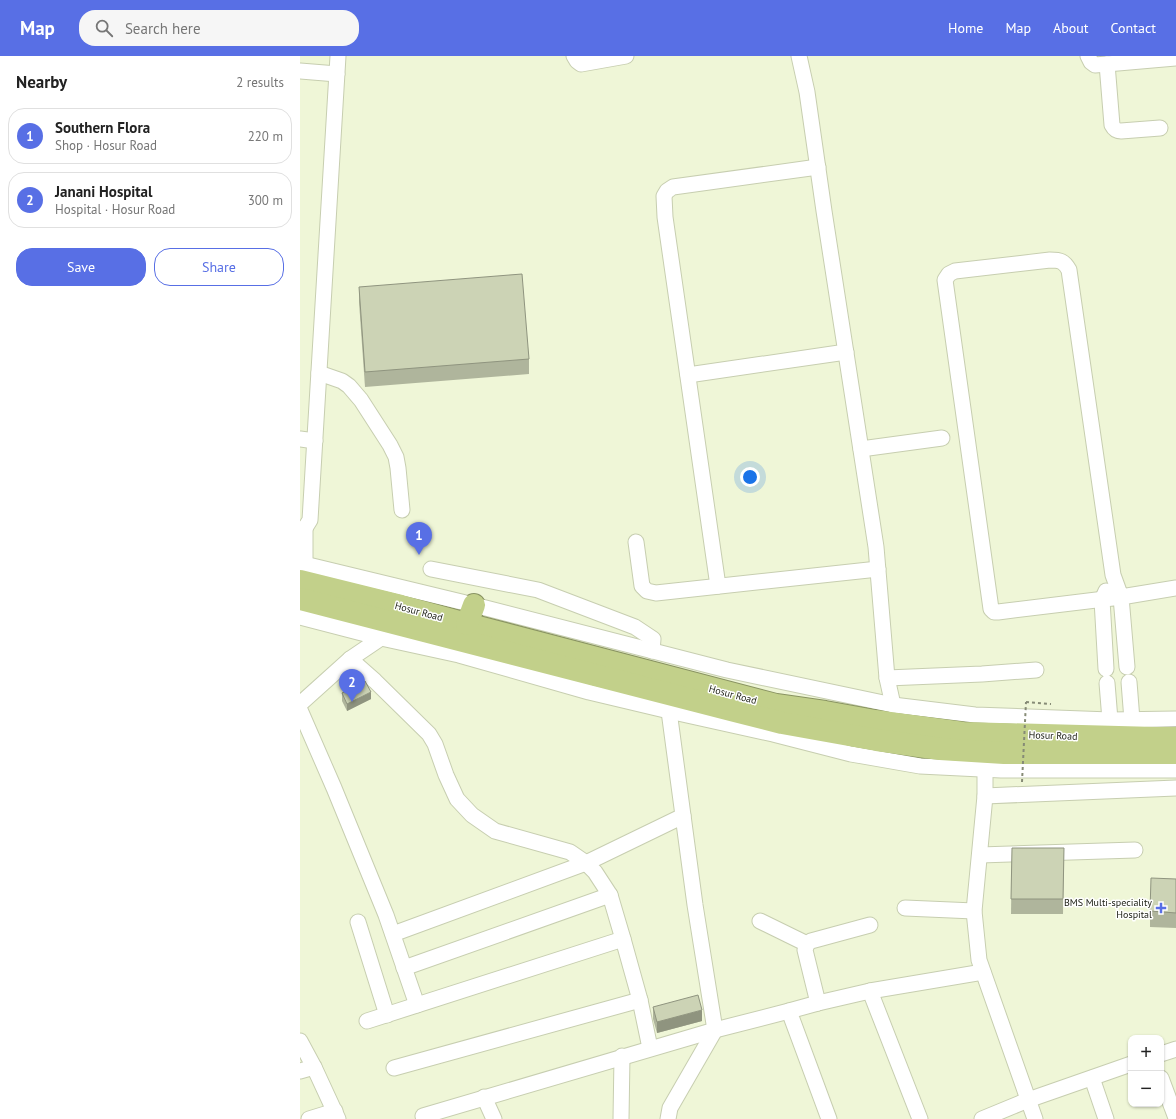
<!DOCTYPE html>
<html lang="en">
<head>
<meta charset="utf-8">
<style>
  :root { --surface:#fff; --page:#f6f6f6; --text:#222; --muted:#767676; --line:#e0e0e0; --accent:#586fe5 }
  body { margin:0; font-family:"PT Sans",sans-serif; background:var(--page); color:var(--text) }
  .controls { position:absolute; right:12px; bottom:12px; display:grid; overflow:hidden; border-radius:8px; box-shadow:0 1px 3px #0004 }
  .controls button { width:36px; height:36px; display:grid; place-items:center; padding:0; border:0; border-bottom:1px solid var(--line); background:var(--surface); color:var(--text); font:20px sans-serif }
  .you { position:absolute; left:450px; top:421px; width:14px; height:14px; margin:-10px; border:3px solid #fff; border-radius:50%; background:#1a73e8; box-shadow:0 0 0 6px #1a73e833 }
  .badge { display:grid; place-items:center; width:26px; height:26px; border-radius:50%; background:var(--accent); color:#fff; font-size:13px; font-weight:700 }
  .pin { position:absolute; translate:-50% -33px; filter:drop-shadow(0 1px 2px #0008) }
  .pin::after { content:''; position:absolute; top:21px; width:14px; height:12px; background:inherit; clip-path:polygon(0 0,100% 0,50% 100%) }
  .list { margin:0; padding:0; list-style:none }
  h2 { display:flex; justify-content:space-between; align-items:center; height:52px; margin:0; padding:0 16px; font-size:17px }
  h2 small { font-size:13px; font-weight:400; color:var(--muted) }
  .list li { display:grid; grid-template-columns:26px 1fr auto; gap:12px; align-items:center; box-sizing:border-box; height:56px; margin:0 8px 8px; padding:0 8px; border:1px solid var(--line); border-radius:16px }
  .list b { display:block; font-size:15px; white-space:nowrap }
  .list p { margin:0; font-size:13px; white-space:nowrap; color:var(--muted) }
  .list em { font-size:13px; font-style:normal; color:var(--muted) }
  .actions { display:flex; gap:8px; padding:12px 16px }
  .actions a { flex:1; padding:9px 0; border:1px solid var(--accent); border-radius:16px; text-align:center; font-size:14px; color:var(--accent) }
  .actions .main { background:var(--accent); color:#fff }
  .icon { flex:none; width:22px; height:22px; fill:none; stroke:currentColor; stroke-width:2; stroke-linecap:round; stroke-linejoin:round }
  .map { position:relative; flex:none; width:876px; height:1063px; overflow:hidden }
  header { display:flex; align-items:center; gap:24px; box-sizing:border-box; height:56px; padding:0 20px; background:var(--accent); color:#fff }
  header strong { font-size:19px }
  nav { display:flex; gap:22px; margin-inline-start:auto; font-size:14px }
  .search { width:280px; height:36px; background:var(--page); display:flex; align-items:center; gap:10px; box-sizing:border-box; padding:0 14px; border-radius:16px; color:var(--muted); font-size:15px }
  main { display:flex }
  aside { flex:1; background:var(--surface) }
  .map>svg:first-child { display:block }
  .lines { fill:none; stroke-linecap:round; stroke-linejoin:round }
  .minor-casing { stroke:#c7ceb0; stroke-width:17 }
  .highway-casing { stroke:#899362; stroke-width:24 }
  .path { stroke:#868b76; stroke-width:2; stroke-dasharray:3 3; stroke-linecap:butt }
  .minor { stroke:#fff; stroke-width:15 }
  .highway { stroke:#c2d08a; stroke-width:22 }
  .path-bridge { stroke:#868b76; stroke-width:2; stroke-dasharray:3 3; stroke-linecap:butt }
  .wall { fill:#afb59c }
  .shaded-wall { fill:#8f947f }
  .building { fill:#ccd3b5; stroke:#8f947f }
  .poi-dot { fill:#586fe5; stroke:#fff; stroke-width:1.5 }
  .labels { text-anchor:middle; stroke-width:3; stroke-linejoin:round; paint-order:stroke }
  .street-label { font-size:10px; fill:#202318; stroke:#fff }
  .poi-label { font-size:10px; fill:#202318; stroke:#fff; text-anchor:end }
</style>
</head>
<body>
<header>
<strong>Map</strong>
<div class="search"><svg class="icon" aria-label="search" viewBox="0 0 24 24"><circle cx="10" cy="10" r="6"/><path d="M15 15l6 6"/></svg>Search here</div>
<nav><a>Home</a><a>Map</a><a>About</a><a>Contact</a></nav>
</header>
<main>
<aside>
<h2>Nearby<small>2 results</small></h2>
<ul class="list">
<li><span class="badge">1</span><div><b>Southern Flora</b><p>Shop · Hosur Road</p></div><em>220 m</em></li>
<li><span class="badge">2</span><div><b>Janani Hospital</b><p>Hospital · Hosur Road</p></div><em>300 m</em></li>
</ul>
<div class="actions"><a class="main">Save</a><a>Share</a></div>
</aside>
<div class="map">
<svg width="876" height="1063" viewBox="0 0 876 1063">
  <rect width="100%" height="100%" fill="#eff6d7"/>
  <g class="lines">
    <g class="minor-casing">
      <g id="minor">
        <path d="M274 0 277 5 281 8 326 0"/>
        <path d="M499 0 507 36 524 155 576 491 587 622 593 649"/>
        <path d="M788 0 791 6 795 9 876 2"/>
        <path d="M807 8 812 69C814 73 817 75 821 75L860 72"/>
        <path d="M0 15 37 18"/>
        <path d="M19 317 42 325 49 330 61 344 90 389 96 401 98 412 102 454"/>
        <path d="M388 319 546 296"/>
        <path d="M0 383 15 385"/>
        <path d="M561 393 642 382"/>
        <path d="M5 472V508"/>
        <path d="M0 473 5 472 10 464 38 0"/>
        <path d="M336 486 342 530 347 535 356 537 578 513"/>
        <path d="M0 507 174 549 427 614 593 649 675 659 810 664 876 663"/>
        <path d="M131 513 238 534 335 571 353 583 352 595"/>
        <path d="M418 530 365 161 364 140 367 135 373 131 518 111"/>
        <path d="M806 535 802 544 806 613"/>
        <path d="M0 561 81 582 159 599 289 636 369 655 473 678 551 698 620 710 701 714H876"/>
        <path d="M50 603 75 625 129 678 135 688 146 719 157 743 172 759 195 775 270 796 286 807 295 816 310 839 323 883 340 944 350 992"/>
        <path d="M827 611 821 541 813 519 769 214C764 205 760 204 750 204L655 215 649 218 645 224 691 553 694 556H698L821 541 876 532"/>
        <path d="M587 622 682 618 736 614"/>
        <path d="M829 626 832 664"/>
        <path d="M807 627 810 664"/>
        <path d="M0 648 50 603 81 582"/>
        <path d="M0 654 34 732 86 859 117 949"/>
        <path d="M369 655 395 849 415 974 489 955"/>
        <path d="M685 713V740L674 855 679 904 735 1063"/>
        <path d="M685 740 876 732"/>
        <path d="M680 799 835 794"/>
        <path d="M605 852 674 855"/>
        <path d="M460 865 507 888"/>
        <path d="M58 866 87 959"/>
        <path d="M93 878 286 807 383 760"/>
        <path d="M104 912 310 839"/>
        <path d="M570 935 683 916"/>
        <path d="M518 947 505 894 507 888 511 885 570 869"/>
        <path d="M67 965 323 883"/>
        <path d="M0 985 14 1011 38 1063"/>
        <path d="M861 998 876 993"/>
        <path d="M94 1012 340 944"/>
        <path d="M0 1015 14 1011"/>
        <path d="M792 1022 806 1063"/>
        <path d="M861 1022 876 1062"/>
        <path d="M184 1041 194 1063"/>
        <path d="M123 1060 415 974"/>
        <path d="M9 1063 35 1055"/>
        <path d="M321 1063 322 1000"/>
        <path d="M368 1063 370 1052 415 974"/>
        <path d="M529 1063 489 955 518 947 570 935 620 1063"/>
        <path d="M682 1063 728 1044 831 1008"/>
      </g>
    </g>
    <g class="highway-casing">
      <g id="highway">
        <path d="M0 525 101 550 167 568 476 649 525 656 575 665 663 677 856 682H876"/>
        <path d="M0 543 435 655 482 667 577 684 640 693 704 697H876"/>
        <path d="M167 568 174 549"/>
      </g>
    </g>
    <path class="path" d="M726 646 751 648"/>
    <use href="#minor" class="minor"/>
    <use href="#highway" class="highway"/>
    <path class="path-bridge" d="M722 726 726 646"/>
  </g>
  <g class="wall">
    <path d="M59 231 229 303V318L65 331 59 246Z"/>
    <path d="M42 637 71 643 47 655 42 645Z"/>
    <path d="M712 792H764L763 858H711Z"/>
    <path d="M876 823V872L850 871V855Z"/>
    <path d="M353 951 402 965 357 977 353 963Z"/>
  </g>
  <g class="shaded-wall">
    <path d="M71 636V643L47 655V648Z"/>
    <path d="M402 954V965L357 977V966Z"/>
  </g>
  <g class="building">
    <path d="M222 218 229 303 65 316 59 231Z"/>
    <path d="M65 625 71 636 47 648 42 637Z"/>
    <path d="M712 792H764L763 843H711Z"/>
    <path d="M851 822 876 823V857L850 855Z"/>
    <path d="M398 939 402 954 357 966 353 951Z"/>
  </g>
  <path class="poi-dot" d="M859 846h4v4h4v4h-4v4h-4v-4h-4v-4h4z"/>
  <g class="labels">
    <g class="street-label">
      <text transform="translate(119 555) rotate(15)" y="4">Hosur Road</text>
      <text transform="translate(433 638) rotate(15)" y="4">Hosur Road</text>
      <text transform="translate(753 679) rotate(2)" y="4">Hosur Road</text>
    </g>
    <g class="poi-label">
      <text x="852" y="850">BMS Multi-speciality<tspan x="852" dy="12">Hospital</tspan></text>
    </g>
  </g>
</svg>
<div class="controls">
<button>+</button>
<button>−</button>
</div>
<div class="you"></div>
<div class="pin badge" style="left:119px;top:499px">1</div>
<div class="pin badge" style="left:52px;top:646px">2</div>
</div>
</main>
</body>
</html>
